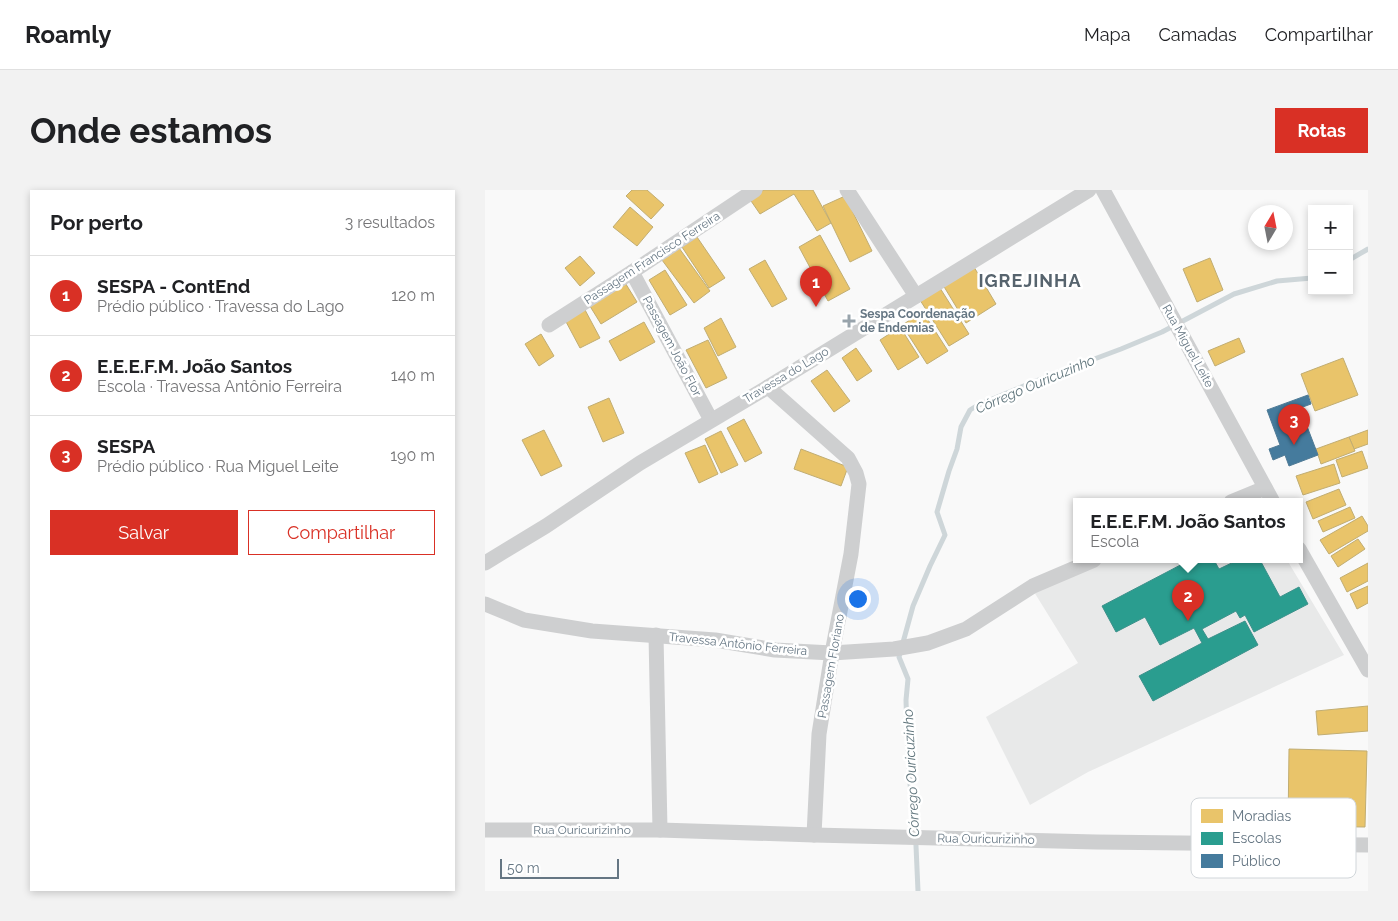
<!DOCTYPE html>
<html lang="pt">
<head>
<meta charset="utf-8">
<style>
  :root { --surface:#fff; --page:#f2f2f2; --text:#202124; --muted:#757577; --line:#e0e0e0; --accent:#d93025 }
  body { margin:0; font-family:Raleway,sans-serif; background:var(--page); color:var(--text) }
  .controls { position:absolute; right:15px; top:15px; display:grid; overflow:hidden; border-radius:0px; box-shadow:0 2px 8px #0003 }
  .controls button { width:45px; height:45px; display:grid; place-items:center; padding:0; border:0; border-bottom:1px solid var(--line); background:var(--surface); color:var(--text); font:25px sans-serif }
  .compass { position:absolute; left:763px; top:15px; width:45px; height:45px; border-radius:50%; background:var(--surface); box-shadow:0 2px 8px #0003; rotate:10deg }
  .scale { position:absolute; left:15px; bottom:12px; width:119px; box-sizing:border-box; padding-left:5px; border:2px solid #657683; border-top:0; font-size:14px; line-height:18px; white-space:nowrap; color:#657683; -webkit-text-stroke:4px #fff; paint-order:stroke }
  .you { position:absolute; left:372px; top:408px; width:18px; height:18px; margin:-12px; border:4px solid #fff; border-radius:50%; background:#1a73e8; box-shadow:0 0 0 8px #1a73e833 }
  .badge { display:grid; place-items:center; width:32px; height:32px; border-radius:50%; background:var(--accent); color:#fff; font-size:16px; font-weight:700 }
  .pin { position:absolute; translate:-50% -41px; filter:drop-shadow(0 1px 2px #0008) }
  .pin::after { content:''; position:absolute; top:26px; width:18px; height:15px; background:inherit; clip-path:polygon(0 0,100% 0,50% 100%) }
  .popup { position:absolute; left:588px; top:308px; width:230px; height:65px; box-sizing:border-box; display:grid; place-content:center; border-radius:0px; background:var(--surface); filter:drop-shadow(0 1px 4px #0005); font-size:16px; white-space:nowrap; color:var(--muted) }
  .popup b { font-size:19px; color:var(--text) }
  .popup::after { content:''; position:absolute; left:50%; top:100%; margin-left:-10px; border:10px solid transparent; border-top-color:var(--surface) }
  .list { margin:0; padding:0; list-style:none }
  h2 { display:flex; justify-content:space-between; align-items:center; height:65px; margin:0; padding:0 20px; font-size:21px }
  h2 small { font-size:16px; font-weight:400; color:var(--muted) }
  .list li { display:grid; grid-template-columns:32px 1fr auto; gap:15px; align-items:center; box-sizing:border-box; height:80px; padding:0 20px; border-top:1px solid var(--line) }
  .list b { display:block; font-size:19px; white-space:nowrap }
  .list p { margin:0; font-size:16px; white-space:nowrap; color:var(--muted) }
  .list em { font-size:16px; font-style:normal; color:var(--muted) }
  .actions { display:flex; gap:10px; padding:15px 20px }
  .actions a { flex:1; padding:11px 0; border:1px solid var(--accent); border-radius:0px; text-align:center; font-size:18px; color:var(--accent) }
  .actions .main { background:var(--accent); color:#fff }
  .map { position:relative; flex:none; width:883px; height:701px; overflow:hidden; border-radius:0px }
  header { display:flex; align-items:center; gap:30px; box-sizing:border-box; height:70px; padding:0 25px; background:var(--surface); border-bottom:1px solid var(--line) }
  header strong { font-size:24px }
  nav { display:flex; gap:28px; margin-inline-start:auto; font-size:18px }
  .intro { display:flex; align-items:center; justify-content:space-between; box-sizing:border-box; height:120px; padding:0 30px }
  h1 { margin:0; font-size:35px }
  .button { padding:12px 22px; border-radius:0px; background:var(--accent); color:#fff; font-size:18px; font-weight:700 }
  main { display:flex; gap:30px; padding:0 30px }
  aside { flex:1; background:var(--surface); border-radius:0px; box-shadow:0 2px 8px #0003 }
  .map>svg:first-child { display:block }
  .built { fill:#e8e9e9 }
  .homes { fill:#e9c46a; stroke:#c1ad72 }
  .schools { fill:#2a9d8f; stroke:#3c918b }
  .public { fill:#457b9d; stroke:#4f7a95 }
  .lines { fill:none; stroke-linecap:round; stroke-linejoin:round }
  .stream { stroke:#ced6d9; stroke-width:5 }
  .minor { stroke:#cecfd0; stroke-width:15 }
  .poi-dot { fill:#99a4ac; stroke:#fff; stroke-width:2 }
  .labels { text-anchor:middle; stroke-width:5; stroke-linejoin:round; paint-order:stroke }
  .street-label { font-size:12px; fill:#657683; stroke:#fff }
  .poi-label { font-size:12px; font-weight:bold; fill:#657683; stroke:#fff; text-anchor:start }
  .water-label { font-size:14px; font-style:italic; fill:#60757c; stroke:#fff }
  .district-label { font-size:18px; font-weight:bold; letter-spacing:1px; fill:#57646e; stroke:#fff }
  .key { fill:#fff; stroke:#d1d6da; stroke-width:1 }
  .key-label { font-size:14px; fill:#657683 }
</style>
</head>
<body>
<header>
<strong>Roamly</strong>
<nav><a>Mapa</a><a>Camadas</a><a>Compartilhar</a></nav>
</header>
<div class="intro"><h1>Onde estamos</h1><a class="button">Rotas</a></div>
<main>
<aside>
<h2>Por perto<small>3 resultados</small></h2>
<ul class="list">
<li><span class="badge">1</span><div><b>SESPA - ContEnd</b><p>Prédio público · Travessa do Lago</p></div><em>120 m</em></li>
<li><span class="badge">2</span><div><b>E.E.E.F.M. João Santos</b><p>Escola · Travessa Antônio Ferreira</p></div><em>140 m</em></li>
<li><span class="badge">3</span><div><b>SESPA</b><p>Prédio público · Rua Miguel Leite</p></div><em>190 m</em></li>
</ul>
<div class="actions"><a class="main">Salvar</a><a>Compartilhar</a></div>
</aside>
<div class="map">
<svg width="883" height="701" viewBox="0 0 883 701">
  <rect width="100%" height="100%" fill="#f9f9f9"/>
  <path class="built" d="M611 370H802L859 465 603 582 545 615 501 527 593 473 546 397Z"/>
  <g class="homes">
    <path d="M147 0H162L179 15 166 29 141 6Z"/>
    <path d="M279 0H328L346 33 332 41 309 4 275 24 264 8Z"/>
    <path d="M360 6 387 61 365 72 338 16Z"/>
    <path d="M145 17 168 37 152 56 128 37Z"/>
    <path d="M335 45 365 99 343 111 314 57Z"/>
    <path d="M212 47 240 88 224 98 197 57Z"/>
    <path d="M194 58 225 101 209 113 177 70Z"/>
    <path d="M95 66 110 83 95 96 80 78Z"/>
    <path d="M725 68 738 100 712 112 698 79Z"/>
    <path d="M280 70 302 109 287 117 264 79Z"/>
    <path d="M489 77 511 114 481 133 458 95Z"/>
    <path d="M180 80 202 115 185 125 164 90Z"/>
    <path d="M139 91 152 112 116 134 103 113Z"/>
    <path d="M455 98 484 144 464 156 435 110Z"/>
    <path d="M99 118 115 148 95 158 79 128Z"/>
    <path d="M438 122 463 161 442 174 417 135Z"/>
    <path d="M236 128 251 157 233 166 219 138Z"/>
    <path d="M159 132 170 152 135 171 124 151Z"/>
    <path d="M415 137 434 167 413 180 395 150Z"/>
    <path d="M56 144 69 166 54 176 40 154Z"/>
    <path d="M754 148 760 162 730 176 723 161Z"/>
    <path d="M223 150 242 188 221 198 201 160Z"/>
    <path d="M371 158 387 181 372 191 357 168Z"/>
    <path d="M858 168 873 205 830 221 816 184Z"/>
    <path d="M342 180 365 211 349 222 326 191Z"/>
    <path d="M124 208 139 243 118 252 103 217Z"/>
    <path d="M259 229 277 263 260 272 242 238Z"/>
    <path d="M59 240 77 276 56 286 37 250Z"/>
    <path d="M883 240V254L869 259 864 247Z"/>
    <path d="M236 241 253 275 236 283 220 249Z"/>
    <path d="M864 247 870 261 836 274 831 259Z"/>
    <path d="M220 255 233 284 214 293 200 263Z"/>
    <path d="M316 259 363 277 356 296 309 279Z"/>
    <path d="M877 261 883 278 857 287 851 270Z"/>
    <path d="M849 274 855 293 818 305 811 286Z"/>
    <path d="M854 299 861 315 828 329 821 312Z"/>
    <path d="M865 317 870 328 838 342 833 331Z"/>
    <path d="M877 326 883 336V341L844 364 835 350Z"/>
    <path d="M873 349 880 359 853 377 846 366Z"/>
    <path d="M883 373V391L862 402 855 388Z"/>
    <path d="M883 396V413L872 419 865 404Z"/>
    <path d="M883 516V541L833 545 831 521Z"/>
    <path d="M804 559 882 561 880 637 803 636Z"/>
  </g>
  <path class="schools" d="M705 370H729L734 379 753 370H775L795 407 814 397 823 414 769 442 760 425 755 428 751 421 717 439 723 449 760 431 773 455 668 511 654 486 717 453 709 438 675 455 660 427 631 442 617 416Z"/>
  <path class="public" d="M823 205 826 214 815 218 833 265 804 276 800 265 788 270 784 259 795 255 782 220Z"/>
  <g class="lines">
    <g class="stream">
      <path d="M864 70 883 59"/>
      <path d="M433 701 430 633 425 594 422 542 421 510 423 489 414 467 428 416 445 376 460 345 452 322 464 281 472 259 476 237 485 220 493 215 556 189 636 159 677 142 749 104 792 91 827 88"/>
    </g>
    <g class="minor">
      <path d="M362 0 431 106"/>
      <path d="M618 0 788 312"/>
      <path d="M147 82 226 230"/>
      <path d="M64 135 147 82 270 0"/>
      <path d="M283 197 363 268 371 283 374 294 366 364 347 463 334 544 329 645"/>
      <path d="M746 312 780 298"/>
      <path d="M814 359 883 480"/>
      <path d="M0 373 61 336 155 273 283 197 604 0"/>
      <path d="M0 414 39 430 107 441 230 450 290 460 347 463 409 459 443 453 481 439 548 396 609 370"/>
      <path d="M171 445 175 640"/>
      <path d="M0 640H175L329 645 611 652 883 655"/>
    </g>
  </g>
  <path class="poi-dot" d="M361.5 123.5h5v5h5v5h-5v5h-5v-5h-5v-5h5z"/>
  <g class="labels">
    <g class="street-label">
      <text transform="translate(167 68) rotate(-33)" y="4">Passagem Francisco Ferreira</text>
      <text transform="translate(187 156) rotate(62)" y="4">Passagem João Flor</text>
      <text transform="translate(703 156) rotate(61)" y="4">Rua Miguel Leite</text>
      <text transform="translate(301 185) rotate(-31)" y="4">Travessa do Lago</text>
      <text transform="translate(253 454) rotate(6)" y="4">Travessa Antônio Ferreira</text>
      <text transform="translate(346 476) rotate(-80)" y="4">Passagem Floriano</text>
      <text x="97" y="644">Rua Ouricurizinho</text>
      <text transform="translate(501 649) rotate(1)" y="4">Rua Ouricurizinho</text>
    </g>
    <g class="poi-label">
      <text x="375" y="128">Sespa Coordenação<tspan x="375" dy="14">de Endemias</tspan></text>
    </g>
    <g class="water-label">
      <text transform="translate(550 194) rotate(-23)" y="5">Córrego Ouricuzinho</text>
      <text transform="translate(426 583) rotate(-93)" y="5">Córrego Ouricuzinho</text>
    </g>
    <g class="district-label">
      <text x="545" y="97">IGREJINHA</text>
    </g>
  </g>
  <rect x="706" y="608" width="165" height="80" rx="8" class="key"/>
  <rect x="716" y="619" width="22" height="14" fill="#e9c46a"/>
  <rect x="716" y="642" width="22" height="13" fill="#2a9d8f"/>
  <rect x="716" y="664" width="22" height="14" fill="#457b9d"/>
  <g class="key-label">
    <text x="747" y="631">Moradias</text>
    <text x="747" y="653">Escolas</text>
    <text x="747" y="676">Público</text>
  </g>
</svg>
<div class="controls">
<button>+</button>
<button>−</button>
</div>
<svg class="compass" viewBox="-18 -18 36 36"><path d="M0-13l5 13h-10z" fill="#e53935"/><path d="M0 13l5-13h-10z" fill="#757577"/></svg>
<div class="scale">50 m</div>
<div class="you"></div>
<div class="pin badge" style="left:331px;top:117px">1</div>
<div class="pin badge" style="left:703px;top:431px">2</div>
<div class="popup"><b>E.E.E.F.M. João Santos</b>Escola</div>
<div class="pin badge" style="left:809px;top:255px">3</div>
</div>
</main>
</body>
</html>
